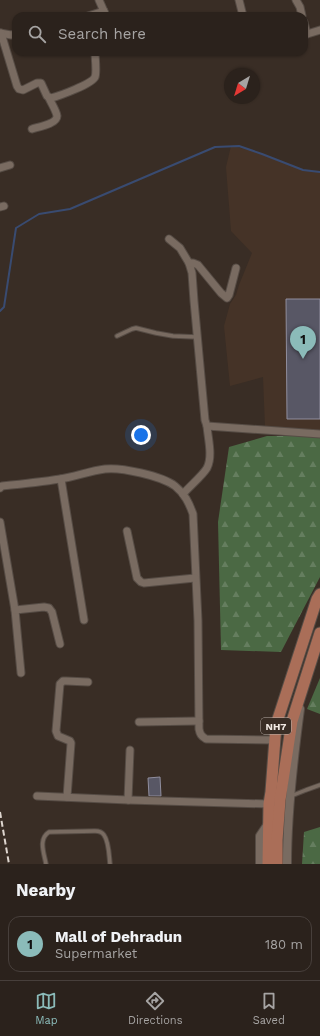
<!DOCTYPE html>
<html lang="en">
<head>
<meta charset="utf-8">
<style>
  :root { --surface:#2b221c; --page:#332a25; --text:#f1f3f6; --muted:#a6a4a3; --line:#473f3b; --accent:#8bbbb9 }
  body { margin:0; font-family:"Work Sans",sans-serif; background:var(--page); color:var(--text) }
  .compass { position:absolute; left:224px; top:68px; width:36px; height:36px; border-radius:50%; background:var(--surface); box-shadow:0 1px 3px #0004; rotate:218deg }
  .you { position:absolute; left:141px; top:435px; width:14px; height:14px; margin:-10px; border:3px solid #fff; border-radius:50%; background:#1a73e8; box-shadow:0 0 0 6px #1a73e833 }
  .badge { display:grid; place-items:center; width:26px; height:26px; border-radius:50%; background:var(--accent); color:#111; font-size:13px; font-weight:700 }
  .pin { position:absolute; translate:-50% -33px; filter:drop-shadow(0 1px 2px #0008) }
  .pin::after { content:''; position:absolute; top:21px; width:14px; height:12px; background:inherit; clip-path:polygon(0 0,100% 0,50% 100%) }
  .list { margin:0; padding:0; list-style:none }
  h2 { display:flex; justify-content:space-between; align-items:center; height:52px; margin:0; padding:0 16px; font-size:17px }
  h2 small { font-size:13px; font-weight:400; color:var(--muted) }
  .list li { display:grid; grid-template-columns:26px 1fr auto; gap:12px; align-items:center; box-sizing:border-box; height:56px; margin:0 8px 8px; padding:0 8px; border:1px solid var(--line); border-radius:12px }
  .list b { display:block; font-size:15px; white-space:nowrap }
  .list p { margin:0; font-size:13px; white-space:nowrap; color:var(--muted) }
  .list em { font-size:13px; font-style:normal; color:var(--muted) }
  .icon { flex:none; width:22px; height:22px; fill:none; stroke:currentColor; stroke-width:2; stroke-linecap:round; stroke-linejoin:round }
  .map { position:relative; flex:none; width:320px; height:864px; overflow:hidden }
  .search { position:absolute; background:var(--surface); box-shadow:0 1px 3px #0004; left:12px; right:12px; top:12px; height:44px; display:flex; align-items:center; gap:10px; box-sizing:border-box; padding:0 14px; border-radius:12px; color:var(--muted); font-size:15px }
  .sheet { height:116px; background:var(--surface) }
  nav { display:flex; justify-content:space-around; align-items:center; box-sizing:border-box; height:56px; border-top:1px solid var(--line); background:var(--surface); font-size:11px; color:var(--muted) }
  nav a { display:grid; justify-items:center; gap:2px }
  nav .on { color:var(--accent) }
  .map>svg:first-child { display:block }
  .built { fill:#453327 }
  .forest { fill:url(#forest-firs) }
  .lines { fill:none; stroke-linecap:round; stroke-linejoin:round }
  .stream { stroke:#394b71; stroke-width:2 }
  .building { fill:#585765; stroke:#908e9e }
  .service-casing { stroke:#564c45; stroke-width:5.5 }
  .minor-casing { stroke:#564c45; stroke-width:9 }
  .tertiary-casing { stroke:#564c45; stroke-width:10 }
  .trunk-casing { stroke:#564c45; stroke-width:13 }
  .service { stroke:#796b61; stroke-width:3.5 }
  .minor { stroke:#796b61; stroke-width:7 }
  .tertiary { stroke:#796b61; stroke-width:8 }
  .trunk { stroke:#aa6e58; stroke-width:11 }
  .rail { stroke:#ded6cf; stroke-width:2; stroke-dasharray:6 3; stroke-linecap:butt }
  .labels { text-anchor:middle; stroke-width:3; stroke-linejoin:round; paint-order:stroke }
  .shield { fill:#392d25; stroke:#bab1aa; stroke-width:1 }
  .shield-label { font-size:10px; font-weight:bold; fill:#f1e9e3 }
</style>
</head>
<body>
<div class="map">
<svg width="320" height="864" viewBox="0 0 320 864">
  <defs>
    <pattern id="forest-firs" width="22" height="20" patternUnits="userSpaceOnUse"><rect width="22" height="20" fill="#4b6944"/><path d="M5 1l3.5 6h-7zM16 11l3.5 6h-7z" fill="#657e5f"/></pattern>
  </defs>
  <rect width="100%" height="100%" fill="#392d25"/>
  <path class="built" d="M231 146 250 150 303 170 320 172V431L265 427 263 377 230 386 224 326 230 304 236 295 239 285 252 253 231 231 226 167Z"/>
  <g class="forest">
    <path d="M267 436H320V577L281 652 221 650 218 522 229 447Z"/>
    <path d="M320 678V714L307 709Z"/>
    <path d="M320 827V864H302L304 832Z"/>
  </g>
  <g class="lines">
    <path class="stream" d="M0 311 4 307 16 228 39 214 70 209 215 147 239 146 262 154 303 170 320 172"/>
  </g>
  <g class="building">
    <path d="M286 299H320V419H287Z"/>
    <path d="M160 777 161 796H149L148 778Z"/>
  </g>
  <g class="lines">
    <g class="service-casing">
      <g id="service">
        <path d="M117 336 132 329 136 328 156 333 173 336 197 337"/>
        <path d="M291 796 306 790 320 785"/>
        <path d="M46 864C44 853 38 839 49 832L95 831C98 831 102 832 104 835 109 842 109 855 110 864"/>
      </g>
    </g>
    <g class="minor-casing">
      <g id="minor">
        <path d="M99 0 106 16"/>
        <path d="M239 0 243 16"/>
        <path d="M296 0 300 7 302 16"/>
        <path d="M88 16 104 11"/>
        <path d="M304 22 307 34"/>
        <path d="M0 33 11 35 16 34"/>
        <path d="M1 33 17 86 19 89 23 90 37 83H41L47 96 51 98C59 96 92 84 95 77 97 72 95 58 95 52"/>
        <path d="M304 35 320 30"/>
        <path d="M32 129C38 127 57 124 57 116 56 110 51 103 49 98"/>
        <path d="M0 168 10 165"/>
        <path d="M0 207 4 206"/>
        <path d="M169 239 180 248 189 263 192 273 194 301 205 420 207 426 320 434"/>
        <path d="M189 263H193L198 265 221 293 227 298 229 295 236 268"/>
        <path d="M61 479 84 620"/>
        <path d="M0 488 2 486C22 484 41 482 60 479 75 477 89 471 105 469 121 467 162 476 175 486 185 494 189 503 193 514L198 621 199 729C200 734 201 736 206 739L275 740"/>
        <path d="M183 494C189 487 203 475 207 468 213 456 208 439 207 426"/>
        <path d="M0 522 15 610 21 673"/>
        <path d="M127 531 137 578 141 582 144 583 195 578"/>
        <path d="M15 610 44 607 49 608 52 612 60 644"/>
        <path d="M139 722 199 721"/>
        <path d="M37 796 128 800 269 804 273 802"/>
        <path d="M67 797 71 743 70 741 58 736 56 731 60 684 63 681H66L88 682"/>
        <path d="M128 800 130 750"/>
      </g>
    </g>
    <g class="tertiary-casing">
      <g id="tertiary">
        <path d="M260 864V836L268 824"/>
        <path d="M287 864C287 812 293 761 300 709"/>
      </g>
    </g>
    <g class="trunk-casing">
      <g id="trunk">
        <path d="M268 864 269 804 271 792 276 725 317 599 320 594"/>
        <path d="M277 864V840L280 800 292 721 320 633"/>
      </g>
    </g>
    <use href="#service" class="service"/>
    <use href="#minor" class="minor"/>
    <use href="#tertiary" class="tertiary"/>
    <use href="#trunk" class="trunk"/>
    <path class="rail" d="M0 812 9 864"/>
  </g>
  <g class="labels">
    <rect class="shield" x="261" y="718" width="30" height="16" rx="3"/>
    <g class="shield-label">
      <text x="276" y="730">NH7</text>
    </g>
  </g>
</svg>
<svg class="compass" viewBox="-18 -18 36 36"><path d="M0-13l5 13h-10z" fill="#e53935"/><path d="M0 13l5-13h-10z" fill="#a6a4a3"/></svg>
<div class="you"></div>
<div class="pin badge" style="left:303px;top:359px">1</div>
<div class="search"><svg class="icon" aria-label="search" viewBox="0 0 24 24"><circle cx="10" cy="10" r="6"/><path d="M15 15l6 6"/></svg>Search here</div>
</div>
<section class="sheet">
<h2>Nearby<small></small></h2>
<ul class="list">
<li><span class="badge">1</span><div><b>Mall of Dehradun</b><p>Supermarket</p></div><em>180 m</em></li>
</ul>
</section>
<nav>
<a class="on"><svg class="icon" aria-label="map" viewBox="0 0 24 24"><path d="M3 6l6-2 6 2 6-2v14l-6 2-6-2-6 2zM9 4v14M15 6v14"/></svg>Map</a>
<a><svg class="icon" aria-label="directions" viewBox="0 0 24 24"><path d="M12 3l9 9-9 9-9-9zM9 14v-3h6M13 9l2 2-2 2"/></svg>Directions</a>
<a><svg class="icon" aria-label="saved" viewBox="0 0 24 24"><path d="M7 4h10v16l-5-4-5 4z"/></svg>Saved</a>
</nav>
</body>
</html>
